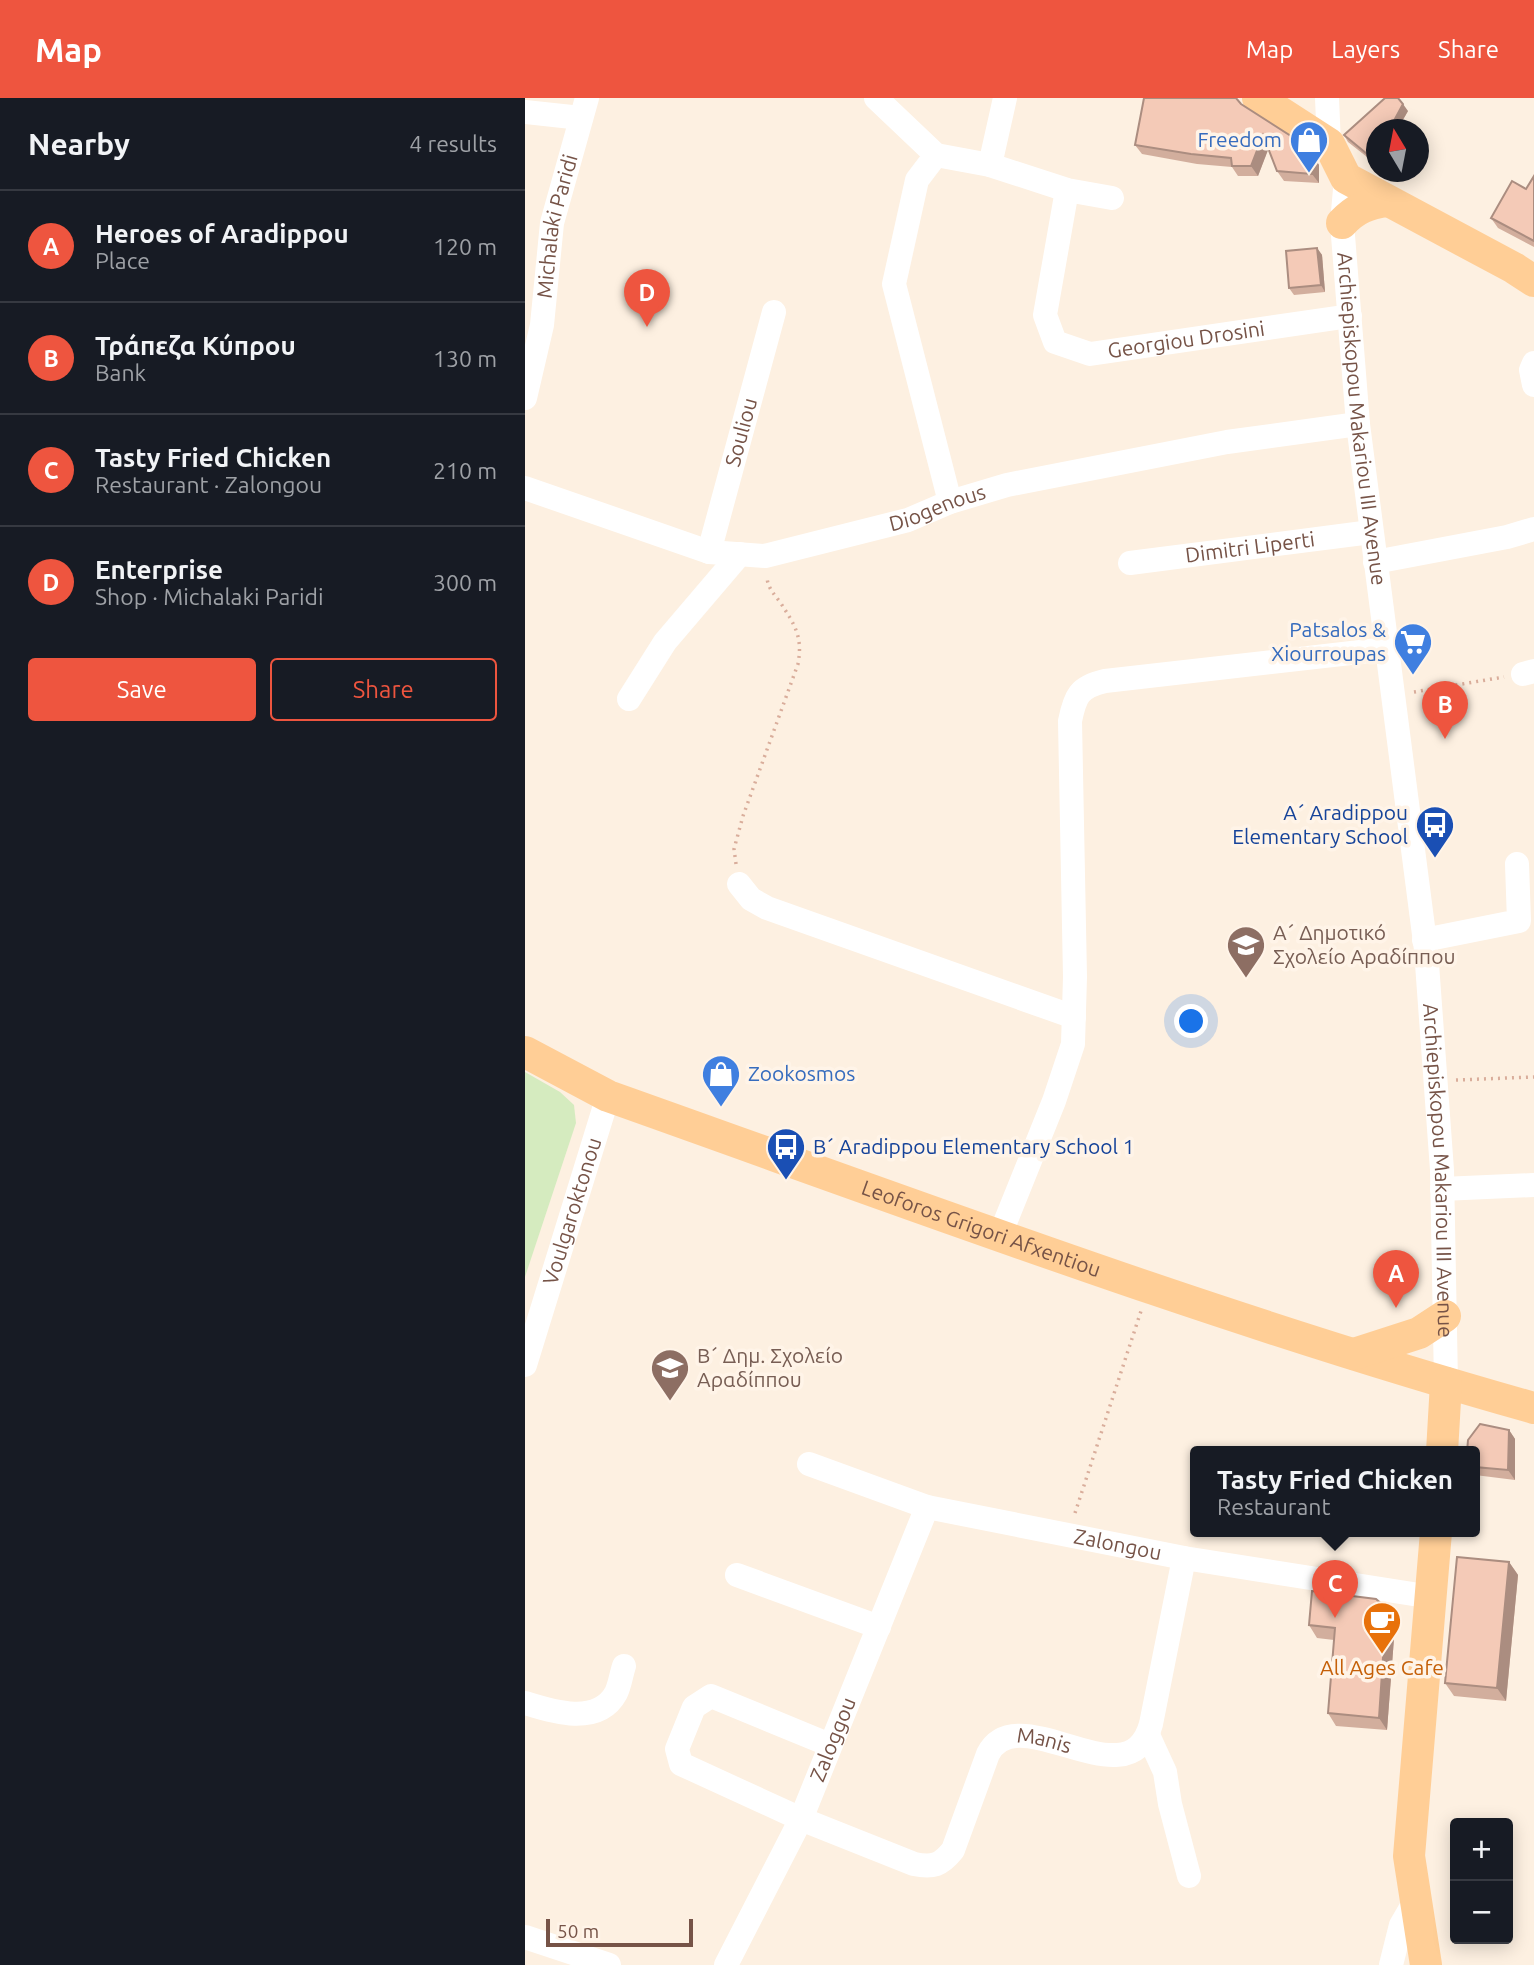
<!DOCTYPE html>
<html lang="en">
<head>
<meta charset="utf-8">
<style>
  :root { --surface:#171b24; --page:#20242c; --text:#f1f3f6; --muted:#9ea1a6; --line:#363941; --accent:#ee553f }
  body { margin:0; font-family:Ubuntu,sans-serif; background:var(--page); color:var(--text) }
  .controls { position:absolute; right:21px; bottom:21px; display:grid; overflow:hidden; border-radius:7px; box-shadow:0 4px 18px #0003 }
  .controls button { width:63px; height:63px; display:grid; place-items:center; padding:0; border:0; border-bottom:2px solid var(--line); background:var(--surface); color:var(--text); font:35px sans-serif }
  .compass { position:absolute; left:841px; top:21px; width:63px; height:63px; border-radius:50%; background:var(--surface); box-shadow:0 4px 18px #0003; rotate:350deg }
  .scale { position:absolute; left:21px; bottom:18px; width:147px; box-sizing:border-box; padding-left:7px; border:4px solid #765347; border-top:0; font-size:19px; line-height:24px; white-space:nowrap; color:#765347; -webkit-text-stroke:5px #fff4e8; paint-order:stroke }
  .you { position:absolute; left:667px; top:924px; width:24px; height:24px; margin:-18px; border:5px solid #fff; border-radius:50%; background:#1a73e8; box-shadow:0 0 0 10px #1a73e833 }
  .badge { display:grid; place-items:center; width:46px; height:46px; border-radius:50%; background:var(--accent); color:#fff; font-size:23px; font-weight:700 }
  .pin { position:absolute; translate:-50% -58px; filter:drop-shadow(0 2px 4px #0008) }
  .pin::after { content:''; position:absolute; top:37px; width:24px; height:21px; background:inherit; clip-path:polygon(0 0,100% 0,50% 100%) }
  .popup { position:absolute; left:665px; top:1348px; width:290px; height:91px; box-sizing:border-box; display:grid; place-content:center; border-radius:7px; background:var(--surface); filter:drop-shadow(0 2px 5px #0005); font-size:23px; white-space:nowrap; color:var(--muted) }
  .popup b { font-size:26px; color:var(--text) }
  .popup::after { content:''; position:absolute; left:50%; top:100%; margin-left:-14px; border:14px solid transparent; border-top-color:var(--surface) }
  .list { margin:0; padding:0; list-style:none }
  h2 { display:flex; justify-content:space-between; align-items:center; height:91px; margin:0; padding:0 28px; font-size:30px }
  h2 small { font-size:23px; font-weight:400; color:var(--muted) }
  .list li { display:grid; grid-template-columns:46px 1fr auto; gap:21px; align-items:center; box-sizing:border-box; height:112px; padding:0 28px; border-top:2px solid var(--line) }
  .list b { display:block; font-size:26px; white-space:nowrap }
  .list p { margin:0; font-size:23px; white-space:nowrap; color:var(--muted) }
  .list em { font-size:23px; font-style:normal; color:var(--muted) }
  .actions { display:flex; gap:14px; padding:21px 28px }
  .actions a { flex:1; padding:16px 0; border:2px solid var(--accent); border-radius:7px; text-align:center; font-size:24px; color:var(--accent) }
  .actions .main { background:var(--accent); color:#fff }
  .map { position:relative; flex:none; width:1009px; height:1867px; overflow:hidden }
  header { display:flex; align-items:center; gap:42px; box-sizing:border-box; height:98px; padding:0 35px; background:var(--accent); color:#fff }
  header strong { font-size:33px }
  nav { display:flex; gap:38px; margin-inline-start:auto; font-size:24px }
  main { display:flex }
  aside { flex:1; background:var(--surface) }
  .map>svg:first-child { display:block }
  .green { fill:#d5ebbf }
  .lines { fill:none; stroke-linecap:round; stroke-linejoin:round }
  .path { stroke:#d9ad9b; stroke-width:3.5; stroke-dasharray:2 5; stroke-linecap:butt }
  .minor { stroke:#fff; stroke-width:24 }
  .major { stroke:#ffce96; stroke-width:32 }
  .wall { fill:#d2ae9d }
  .shaded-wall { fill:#ab8d80 }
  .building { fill:#f4cab7; stroke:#ab8d80; stroke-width:2 }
  .labels { text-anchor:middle; stroke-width:7; stroke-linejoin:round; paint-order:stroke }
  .shop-label { font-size:21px; fill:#366cbe; stroke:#fff4e8; text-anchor:end }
  .street-label { font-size:21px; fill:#765347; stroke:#fff4e8 }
  .transit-label { font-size:21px; fill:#164399; stroke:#fff4e8; text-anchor:end }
  .education-label { font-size:21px; fill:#785e54; stroke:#fff4e8; text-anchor:start }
  .food-label { font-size:21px; fill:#c56008; stroke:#fff4e8 }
</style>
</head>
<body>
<header>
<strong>Map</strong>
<nav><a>Map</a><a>Layers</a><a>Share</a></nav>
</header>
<main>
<aside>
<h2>Nearby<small>4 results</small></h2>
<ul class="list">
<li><span class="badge">A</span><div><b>Heroes of Aradippou</b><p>Place</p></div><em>120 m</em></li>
<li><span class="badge">B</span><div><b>Τράπεζα Κύπρου</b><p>Bank</p></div><em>130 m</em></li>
<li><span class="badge">C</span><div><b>Tasty Fried Chicken</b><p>Restaurant · Zalongou</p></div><em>210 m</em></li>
<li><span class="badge">D</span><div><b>Enterprise</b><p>Shop · Michalaki Paridi</p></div><em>300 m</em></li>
</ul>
<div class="actions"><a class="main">Save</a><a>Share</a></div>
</aside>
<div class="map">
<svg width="1009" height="1867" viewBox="0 0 1009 1867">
  <rect width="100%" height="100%" fill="#fdf0e1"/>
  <path class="green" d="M0 974 35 994 49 1007 51 1025 0 1179Z"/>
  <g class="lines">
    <g class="path">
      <path d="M889 594 979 579"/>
      <path d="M211 766 209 751 218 718 273 566C278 539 270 527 255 504 249 496 243 490 242 480"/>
      <path d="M931 982 1009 979"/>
      <path d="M550 1415 616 1213"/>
    </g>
    <g class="minor">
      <path d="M351 0 411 57 465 67 542 92 587 100"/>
      <path d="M802 0 804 46"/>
      <path d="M0 14 56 20"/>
      <path d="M411 57 392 82 369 186 425 404"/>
      <path d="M465 67 480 0"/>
      <path id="s1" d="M821 80 817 125 833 326 901 852 917 1072 921 1285"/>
      <path id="s2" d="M542 92 520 217 530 244 565 256 825 218"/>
      <path d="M1009 265 1006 272 1009 287"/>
      <path id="s3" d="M0 300 17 227 27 125 62 0"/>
      <path id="s4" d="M0 390 184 454 240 458 383 422 425 404 482 387 702 344 833 326"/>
      <path id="s5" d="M184 454 249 214"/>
      <path d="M850 464 982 439 1009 431"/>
      <path id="s6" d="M605 465 846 434"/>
      <path d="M998 576 1009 573"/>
      <path d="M104 601 140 544 215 456"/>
      <path d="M214 786 226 801 242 810 549 919"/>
      <path d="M899 842 994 823 992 766"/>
      <path d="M917 1091 1009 1087"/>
      <path d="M475 1137 529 1003 548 946 550 879 545 623C550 598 554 589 580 583L861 551"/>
      <path id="s7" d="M0 1267 83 998"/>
      <path id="s8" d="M284 1366 402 1409 659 1460 907 1499"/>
      <path d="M212 1477 354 1529"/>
      <path d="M0 1605C28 1614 73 1628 91 1595 95 1587 96 1577 99 1568"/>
      <path d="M623 1637 640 1674 645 1706 664 1778"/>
      <path id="s9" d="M305 1647 186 1598 169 1609 152 1651 156 1666 276 1721 389 1766C408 1770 416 1767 428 1752L463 1656C493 1597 604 1707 626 1626L659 1460"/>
      <path d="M0 1839 84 1867"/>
      <path id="s10" d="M201 1867 276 1721 402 1409"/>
      <path d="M866 1867 876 1827 890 1803"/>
    </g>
    <g class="major">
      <path d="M733 0 804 46 821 80 989 170 1009 183"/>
      <path d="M817 125C831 110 843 106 862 103"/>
      <path id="s11" d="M0 954 83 998C390 1107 695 1222 1009 1310"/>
      <path d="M829 1256 894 1235 920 1218"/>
      <path d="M917 1354 921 1285"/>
      <path d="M901 1867 884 1758 911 1434"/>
    </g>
  </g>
  <g class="wall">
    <path d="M716 6 783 49 794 67V85L759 83 752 73 743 51 733 78H713L707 69 672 66 617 56 610 47Z"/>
    <path d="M883 13 872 32H851V66L823 44 819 37Z"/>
    <path d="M1009 78V149L973 130 966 120 1001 91Z"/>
    <path d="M792 150 797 157 800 194 769 197 764 190Z"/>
    <path d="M984 1332 990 1341V1382L950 1377V1354Z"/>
    <path d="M984 1464 993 1477 981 1603 929 1598 920 1585Z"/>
    <path d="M858 1507 867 1520 870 1527 862 1632 811 1628 803 1615 809 1542 792 1540 784 1527Z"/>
  </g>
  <g class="shaded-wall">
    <path d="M878 6 883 13 872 32H864Z"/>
    <path d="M738 37 745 47 733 78 726 68Z"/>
    <path d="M783 49 794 67V85L787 76Z"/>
    <path d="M851 53V66L847 60Z"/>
    <path d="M792 150 797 157 800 194 796 187Z"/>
    <path d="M984 1332 990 1341V1382L983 1372Z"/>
    <path d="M984 1464 993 1477 981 1603 972 1590Z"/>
    <path d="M858 1507 867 1520 870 1527 862 1632 854 1620Z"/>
  </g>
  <g class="building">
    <path d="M619 0H711L716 6 783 49 787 58V76L752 73 738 37 726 68H707L706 60 666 56 610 47Z"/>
    <path d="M860 0H873L878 6 864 32H851V53L847 60 819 37Z"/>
    <path d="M1009 78V143L966 120 987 83 1001 91Z"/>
    <path d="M792 150 796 187 764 190 761 153Z"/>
    <path d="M955 1326 984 1332 983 1372 950 1369V1354H942L943 1342Z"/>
    <path d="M932 1459 984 1464 972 1590 920 1585Z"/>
    <path d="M787 1493 851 1501 858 1507 861 1514 854 1620 803 1615 810 1530 784 1527Z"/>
  </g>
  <defs>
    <g id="shop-pin" transform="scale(2.0125)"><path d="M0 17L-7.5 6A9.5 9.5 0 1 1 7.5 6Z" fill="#3f7fe0" stroke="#fff4e8"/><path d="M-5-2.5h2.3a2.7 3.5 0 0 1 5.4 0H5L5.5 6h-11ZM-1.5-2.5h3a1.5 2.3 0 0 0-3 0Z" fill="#fff"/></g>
    <g id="supermarket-pin" transform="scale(2.0125)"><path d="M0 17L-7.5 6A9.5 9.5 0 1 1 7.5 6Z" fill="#3f7fe0" stroke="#fff4e8"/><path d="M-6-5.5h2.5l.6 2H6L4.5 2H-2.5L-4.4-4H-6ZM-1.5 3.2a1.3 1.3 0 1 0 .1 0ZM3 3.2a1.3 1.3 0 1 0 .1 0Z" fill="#fff"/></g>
    <g id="bus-pin" transform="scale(2.0125)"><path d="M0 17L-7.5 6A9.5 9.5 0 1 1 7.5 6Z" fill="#1a4fb4" stroke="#fff4e8"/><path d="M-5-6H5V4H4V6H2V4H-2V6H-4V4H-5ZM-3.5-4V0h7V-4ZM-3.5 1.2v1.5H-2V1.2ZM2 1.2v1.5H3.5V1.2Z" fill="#fff"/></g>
    <g id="school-pin" transform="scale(2.0125)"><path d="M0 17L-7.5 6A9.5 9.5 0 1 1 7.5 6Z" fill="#8d6e63" stroke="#fff4e8"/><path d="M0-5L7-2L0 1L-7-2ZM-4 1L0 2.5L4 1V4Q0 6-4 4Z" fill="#fff"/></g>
    <g id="cafe-pin" transform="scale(2.0125)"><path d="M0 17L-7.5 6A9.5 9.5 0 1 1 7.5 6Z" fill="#e8710a" stroke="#fff4e8"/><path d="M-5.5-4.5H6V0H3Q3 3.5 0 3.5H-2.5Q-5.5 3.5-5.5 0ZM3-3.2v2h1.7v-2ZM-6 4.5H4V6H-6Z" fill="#fff"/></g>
  </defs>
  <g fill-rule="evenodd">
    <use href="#shop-pin" x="784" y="42"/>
    <use href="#supermarket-pin" x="888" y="544"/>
    <use href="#bus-pin" x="910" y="727"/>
    <use href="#school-pin" x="721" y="847"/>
    <use href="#shop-pin" x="196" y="976"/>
    <use href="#bus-pin" x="261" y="1049"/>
    <use href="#school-pin" x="145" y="1270"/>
    <use href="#cafe-pin" x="857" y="1523"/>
  </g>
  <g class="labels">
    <g class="shop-label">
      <text x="757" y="49">Freedom</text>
      <text x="861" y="539">Patsalos &amp;<tspan x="861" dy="24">Xiourroupas</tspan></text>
      <text x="223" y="983" text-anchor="start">Zookosmos</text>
    </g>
    <g class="street-label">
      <text dy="7" stroke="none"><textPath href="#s3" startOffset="175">Michalaki Paridi</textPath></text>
      <text dy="7" stroke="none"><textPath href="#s2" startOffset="290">Georgiou Drosini</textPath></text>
      <text dy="7" stroke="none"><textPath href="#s1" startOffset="242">Archiepiskopou Makariou III Avenue</textPath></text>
      <text dy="7" stroke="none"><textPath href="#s5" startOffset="124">Souliou</textPath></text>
      <text dy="7" stroke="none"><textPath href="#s4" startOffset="430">Diogenous</textPath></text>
      <text dy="7" stroke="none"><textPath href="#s6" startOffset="121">Dimitri Liperti</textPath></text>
      <text dy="7" stroke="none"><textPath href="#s1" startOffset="998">Archiepiskopou Makariou III Avenue</textPath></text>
      <text dy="7" stroke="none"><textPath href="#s7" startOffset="161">Voulgaroktonou</textPath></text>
      <text dy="7" stroke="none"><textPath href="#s11" startOffset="490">Leoforos Grigori Afxentiou</textPath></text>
      <text dy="7" stroke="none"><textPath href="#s8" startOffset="320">Zalongou</textPath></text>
      <text dy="7" stroke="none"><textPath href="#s10" startOffset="250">Zaloggou</textPath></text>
      <text dy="7" stroke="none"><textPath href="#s9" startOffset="674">Manis</textPath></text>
    </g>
    <g class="transit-label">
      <text x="883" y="722">A´ Aradippou<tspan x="883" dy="24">Elementary School</tspan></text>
      <text x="288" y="1056" text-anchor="start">B´ Aradippou Elementary School 1</text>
    </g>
    <g class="education-label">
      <text x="748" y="842">Α´ Δημοτικό<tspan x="748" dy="24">Σχολείο Αραδίππου</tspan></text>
      <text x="172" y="1265">Β´ Δημ. Σχολείο<tspan x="172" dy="24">Αραδίππου</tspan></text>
    </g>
    <g class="food-label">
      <text x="857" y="1577">All Ages Cafe</text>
    </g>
  </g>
</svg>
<div class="controls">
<button>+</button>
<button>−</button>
</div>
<svg class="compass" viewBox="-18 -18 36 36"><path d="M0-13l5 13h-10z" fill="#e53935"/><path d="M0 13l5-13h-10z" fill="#9ea1a6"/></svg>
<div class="scale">50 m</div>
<div class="you"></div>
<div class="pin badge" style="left:871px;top:1210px">A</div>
<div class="pin badge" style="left:920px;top:641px">B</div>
<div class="pin badge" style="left:810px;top:1520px">C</div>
<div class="popup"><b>Tasty Fried Chicken</b>Restaurant</div>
<div class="pin badge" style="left:122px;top:229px">D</div>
</div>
</main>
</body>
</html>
